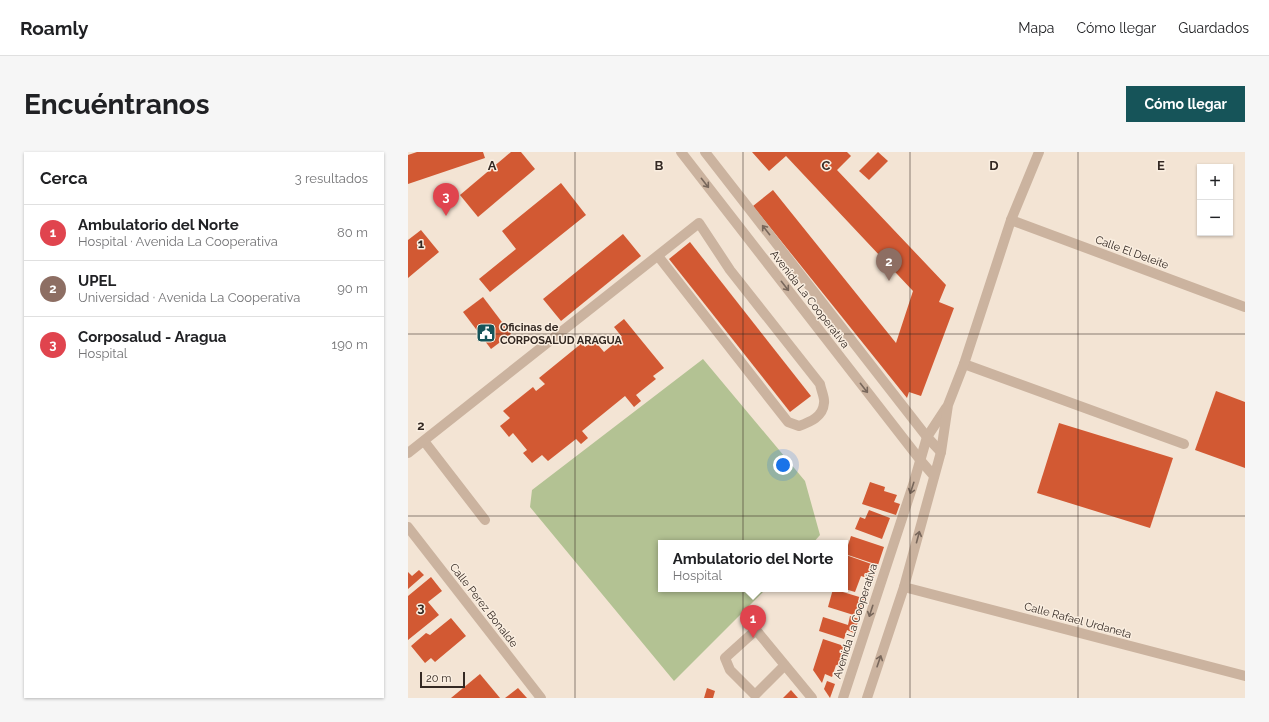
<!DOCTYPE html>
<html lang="es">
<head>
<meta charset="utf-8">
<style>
  :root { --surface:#fff; --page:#f6f6f6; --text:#202124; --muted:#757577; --line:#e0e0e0; --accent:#165459 }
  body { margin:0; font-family:Raleway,sans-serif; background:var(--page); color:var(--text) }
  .controls { position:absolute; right:12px; top:12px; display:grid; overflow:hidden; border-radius:0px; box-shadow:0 1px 3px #0004 }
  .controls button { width:36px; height:36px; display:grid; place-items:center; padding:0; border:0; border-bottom:1px solid var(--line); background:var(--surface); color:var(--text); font:20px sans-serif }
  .scale { position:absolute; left:12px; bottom:10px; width:45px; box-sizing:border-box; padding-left:4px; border:2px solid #342923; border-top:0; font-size:11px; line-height:14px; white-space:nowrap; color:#342923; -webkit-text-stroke:3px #faeee0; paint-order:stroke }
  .you { position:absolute; left:375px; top:313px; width:14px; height:14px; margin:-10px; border:3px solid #fff; border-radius:50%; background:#1a73e8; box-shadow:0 0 0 6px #1a73e833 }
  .badge { display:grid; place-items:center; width:26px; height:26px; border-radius:50%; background:var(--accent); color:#fff; font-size:13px; font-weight:700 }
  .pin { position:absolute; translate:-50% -33px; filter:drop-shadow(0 1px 2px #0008) }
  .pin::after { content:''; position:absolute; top:21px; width:14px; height:12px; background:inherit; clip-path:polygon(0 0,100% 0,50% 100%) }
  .popup { position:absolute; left:250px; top:388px; width:190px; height:52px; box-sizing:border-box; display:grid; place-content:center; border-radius:0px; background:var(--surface); filter:drop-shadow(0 1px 3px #0005); font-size:13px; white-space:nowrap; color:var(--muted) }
  .popup b { font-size:15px; color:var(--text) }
  .popup::after { content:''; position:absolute; left:50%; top:100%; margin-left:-8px; border:8px solid transparent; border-top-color:var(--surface) }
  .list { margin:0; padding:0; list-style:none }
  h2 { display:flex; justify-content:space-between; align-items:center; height:52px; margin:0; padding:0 16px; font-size:17px }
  h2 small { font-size:13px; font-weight:400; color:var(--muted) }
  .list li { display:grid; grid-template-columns:26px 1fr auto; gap:12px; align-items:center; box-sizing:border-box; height:56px; padding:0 16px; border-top:1px solid var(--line) }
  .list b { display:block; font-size:15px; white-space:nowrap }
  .list p { margin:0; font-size:13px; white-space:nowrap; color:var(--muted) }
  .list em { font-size:13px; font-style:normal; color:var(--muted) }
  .map { position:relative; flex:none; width:837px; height:546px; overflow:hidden; border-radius:0px }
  header { display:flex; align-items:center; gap:24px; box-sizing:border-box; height:56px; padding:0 20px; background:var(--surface); border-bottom:1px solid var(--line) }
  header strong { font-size:19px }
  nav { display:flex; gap:22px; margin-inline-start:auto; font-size:14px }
  .intro { display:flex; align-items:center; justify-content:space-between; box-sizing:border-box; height:96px; padding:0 24px }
  h1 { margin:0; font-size:28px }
  .button { padding:10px 18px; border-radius:0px; background:var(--accent); color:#fff; font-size:14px; font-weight:700 }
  main { display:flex; gap:24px; padding:0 24px }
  aside { flex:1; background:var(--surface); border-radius:0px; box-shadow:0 1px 3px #0004 }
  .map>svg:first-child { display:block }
  .green { fill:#b3c293 }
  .building { fill:#d25933 }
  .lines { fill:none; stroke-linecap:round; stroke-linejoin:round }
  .minor { stroke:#cbb39f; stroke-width:10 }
  .oneway { stroke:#78675b }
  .grid { fill:none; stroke:#342923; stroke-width:1; stroke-opacity:0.55 }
  .labels { text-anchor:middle; stroke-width:3; stroke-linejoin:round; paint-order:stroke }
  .street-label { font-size:11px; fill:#342923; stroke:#faeee0 }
  .poi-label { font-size:11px; font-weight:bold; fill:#342923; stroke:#faeee0; text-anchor:start }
  .grid-label { font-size:13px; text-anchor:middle; font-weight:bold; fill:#342923; stroke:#faeee0; stroke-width:3; stroke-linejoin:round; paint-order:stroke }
</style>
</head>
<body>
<header>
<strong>Roamly</strong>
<nav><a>Mapa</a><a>Cómo llegar</a><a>Guardados</a></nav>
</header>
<div class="intro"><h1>Encuéntranos</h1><a class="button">Cómo llegar</a></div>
<main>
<aside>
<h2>Cerca<small>3 resultados</small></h2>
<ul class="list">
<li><span class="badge" style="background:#e0444e">1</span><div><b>Ambulatorio del Norte</b><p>Hospital · Avenida La Cooperativa</p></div><em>80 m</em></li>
<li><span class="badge" style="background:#8d6e63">2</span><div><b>UPEL</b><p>Universidad · Avenida La Cooperativa</p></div><em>90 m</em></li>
<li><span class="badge" style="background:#e0444e">3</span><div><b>Corposalud - Aragua</b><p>Hospital</p></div><em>190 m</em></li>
</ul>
</aside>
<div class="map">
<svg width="837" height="546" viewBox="0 0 837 546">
  <rect width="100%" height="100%" fill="#f3e4d4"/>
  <path class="green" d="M295 207 397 329 412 383 405 391H253V437H358L266 529 122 355 124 338Z"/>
  <g class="building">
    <path d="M9 0H75L77 6 0 32V3Z"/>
    <path d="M103 0H113L127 17 70 65 52 43Z"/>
    <path d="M344 0H439L443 4 429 18 538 133 531 150 546 156 513 244 501 240 499 246 345 54 365 38 488 191 505 139 378 4 361 19Z"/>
    <path d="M470 0 480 9 461 28 451 19Z"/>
    <path d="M153 31 178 63 82 140 71 127 108 97 94 79Z"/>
    <path d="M13 78 31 100 0 126V88Z"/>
    <path d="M215 82 233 104 153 169 135 147Z"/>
    <path d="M282 90 403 244 382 260 261 107Z"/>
    <path d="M75 145 103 182 83 197 55 160Z"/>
    <path d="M216 167 256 216 245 224 248 227 228 243 233 249 226 255 217 244 174 279 180 286 173 292 168 287 140 309 134 303 124 311 115 301 119 298 105 281 101 285 92 274 102 266 95 259 125 235 128 239 137 232 131 226 174 191 177 195 186 188 196 200 214 185 206 175Z"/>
    <path d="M808 239 837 250V316L787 298Z"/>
    <path d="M651 271 765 306 742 376 629 341Z"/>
    <path d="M462 330 477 335 476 339 489 343 486 350 492 352 488 363 454 352Z"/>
    <path d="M461 358 482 366 474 387 447 377 452 365 457 367Z"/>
    <path d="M443 384 476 395 470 413 437 402Z"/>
    <path d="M438 403 469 414 465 428 453 424 447 440 437 437Z"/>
    <path d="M11 418 16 423 0 437V420L4 424Z"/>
    <path d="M23 425 34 439 20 450 31 463 0 488V444Z"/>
    <path d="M425 437 458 447 452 465 420 455Z"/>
    <path d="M442 464 451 467 446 481 439 478 436 487 411 479 415 465 440 473Z"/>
    <path d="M43 466 58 484 27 510 23 506 17 511 3 494 18 481 22 483Z"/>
    <path d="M415 487 439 495 432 514 428 513 424 525 417 522 414 531 405 518Z"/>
    <path d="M72 522 92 546H43Z"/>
    <path d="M419 529 427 532 422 546 416 537Z"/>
    <path d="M110 536 119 546H97Z"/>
    <path d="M299 536 307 539 305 546H296Z"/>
    <path d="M383 538 390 546H375Z"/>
  </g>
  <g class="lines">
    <g class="minor">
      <path d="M273 0 513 309 526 324"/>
      <path d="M297 0 519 285 533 300"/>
      <path d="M603 68 837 155"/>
      <path d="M556 212 776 292"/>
      <path d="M16 289 77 368"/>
      <path d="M0 301 291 71 322 118 412 232C413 238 417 246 416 251 415 265 402 270 391 274L380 270 250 104"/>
      <path d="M0 375 133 546"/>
      <path d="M496 435 837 524"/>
      <path d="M377 513 347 543 322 518 317 506 348 478 404 546"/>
      <path d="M435 546 506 330 519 285 538 256"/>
      <path d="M459 546 496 435 533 300 540 253 556 212 603 68 631 0"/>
    </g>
  </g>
  <defs><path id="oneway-shaft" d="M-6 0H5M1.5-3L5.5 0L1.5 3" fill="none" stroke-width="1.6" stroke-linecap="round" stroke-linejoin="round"/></defs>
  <g class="oneway">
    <use href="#oneway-shaft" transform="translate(297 31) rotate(52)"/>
    <use href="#oneway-shaft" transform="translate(358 78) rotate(-128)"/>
    <use href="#oneway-shaft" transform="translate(377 134) rotate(52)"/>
    <use href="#oneway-shaft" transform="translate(456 236) rotate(52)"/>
    <use href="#oneway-shaft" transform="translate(504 336) rotate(108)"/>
    <use href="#oneway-shaft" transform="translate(510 385) rotate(-75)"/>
    <use href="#oneway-shaft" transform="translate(463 459) rotate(108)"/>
    <use href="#oneway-shaft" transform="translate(471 509) rotate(-71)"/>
  </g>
  <path class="grid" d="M167 0V546M335 0V546M502 0V546M670 0V546M0 182H837M0 364H837"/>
  <defs>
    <g id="civic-square" transform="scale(1)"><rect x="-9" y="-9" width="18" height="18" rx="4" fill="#165459" stroke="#faeee0"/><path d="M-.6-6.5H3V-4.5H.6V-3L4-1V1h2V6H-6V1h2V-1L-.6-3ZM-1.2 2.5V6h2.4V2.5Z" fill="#fff"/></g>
  </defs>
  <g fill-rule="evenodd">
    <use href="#civic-square" x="78" y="181"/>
  </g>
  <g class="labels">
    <g class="street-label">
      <text transform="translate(724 100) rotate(20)" y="4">Calle El Deleite</text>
      <text transform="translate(402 147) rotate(52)" y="4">Avenida La Cooperativa</text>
      <text transform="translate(76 453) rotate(52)" y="4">Calle Perez Bonalde</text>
      <text transform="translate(670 468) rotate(15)" y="4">Calle Rafael Urdaneta</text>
      <text transform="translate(447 469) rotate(-72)" y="4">Avenida La Cooperativa</text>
    </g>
    <g class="poi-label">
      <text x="92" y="179">Oficinas de<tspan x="92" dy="13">CORPOSALUD ARAGUA</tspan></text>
    </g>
  </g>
  <g class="grid-label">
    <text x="84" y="18">A</text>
    <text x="251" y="18">B</text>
    <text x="418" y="18">C</text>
    <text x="586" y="18">D</text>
    <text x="753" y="18">E</text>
    <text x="13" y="96">1</text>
    <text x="13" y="278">2</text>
    <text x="13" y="460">3</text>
  </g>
</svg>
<div class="controls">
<button>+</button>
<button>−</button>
</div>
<div class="scale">20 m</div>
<div class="you"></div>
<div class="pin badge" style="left:345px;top:486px;background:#e0444e">1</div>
<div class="popup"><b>Ambulatorio del Norte</b>Hospital</div>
<div class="pin badge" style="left:481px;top:129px;background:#8d6e63">2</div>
<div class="pin badge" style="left:38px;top:64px;background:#e0444e">3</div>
</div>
</main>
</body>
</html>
